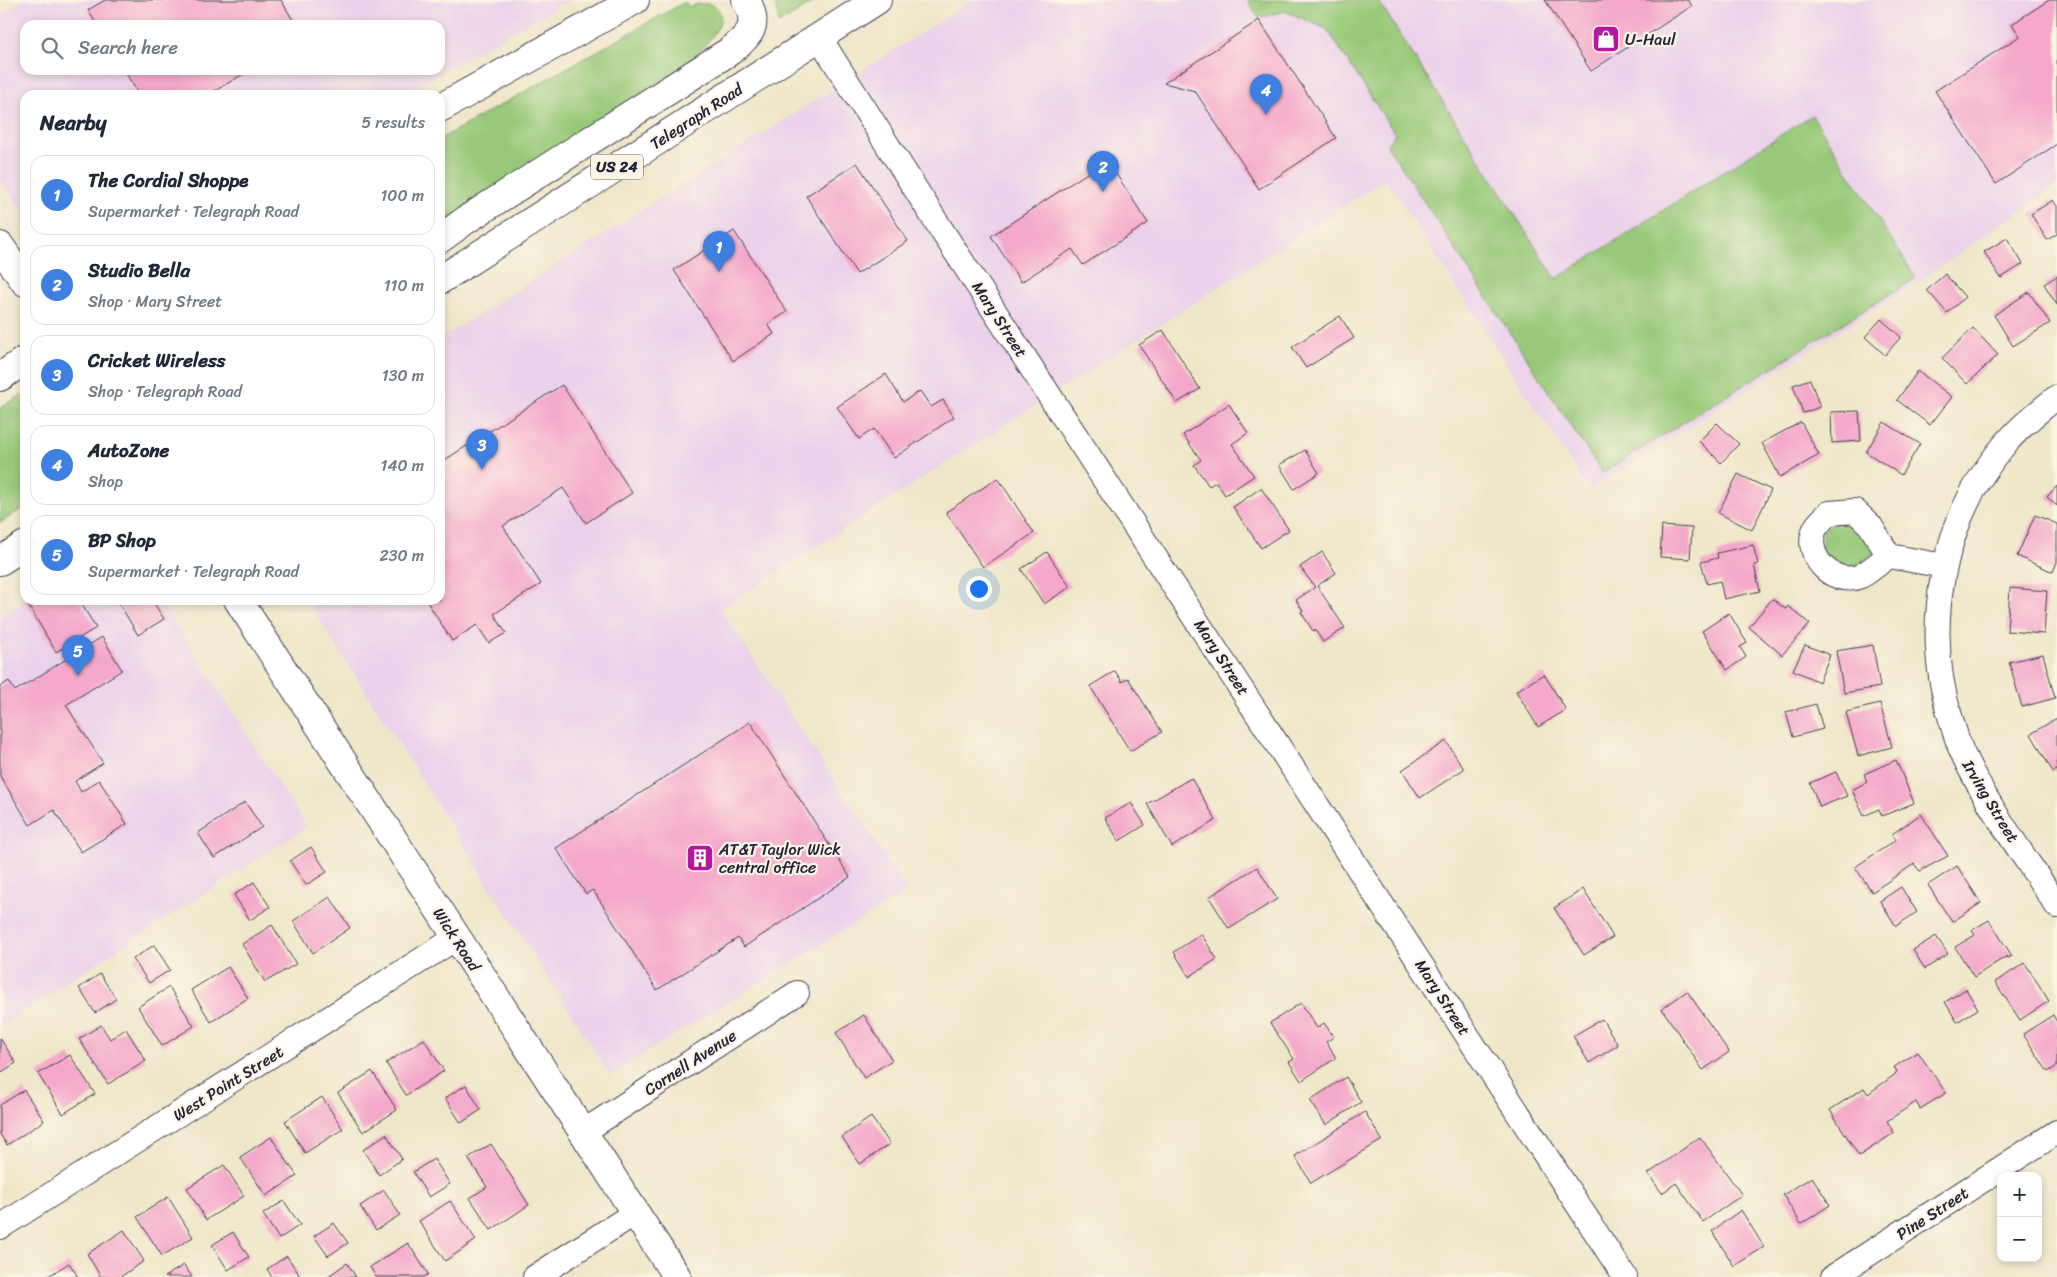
<!DOCTYPE html>
<html lang="en">
<head>
<meta charset="utf-8">
<style>
  :root { --surface:#fff; --page:#f2f2f3; --text:#1f2937; --muted:#747a83; --line:#e0e1e3; --accent:#db2777 }
  body { margin:0; font-family:Sriracha,sans-serif; background:var(--page); color:var(--text) }
  .controls { position:absolute; right:15px; bottom:15px; display:grid; overflow:hidden; border-radius:10px; box-shadow:0 2px 8px #0003 }
  .controls button { width:45px; height:45px; display:grid; place-items:center; padding:0; border:0; border-bottom:1px solid var(--line); background:var(--surface); color:var(--text); font:25px sans-serif }
  .you { position:absolute; left:978px; top:588px; width:18px; height:18px; margin:-12px; border:4px solid #fff; border-radius:50%; background:#1a73e8; box-shadow:0 0 0 8px #1a73e833 }
  .badge { display:grid; place-items:center; width:32px; height:32px; border-radius:50%; background:var(--accent); color:#fff; font-size:16px; font-weight:700 }
  .pin { position:absolute; translate:-50% -41px; filter:drop-shadow(0 1px 2px #0008) }
  .pin::after { content:''; position:absolute; top:26px; width:18px; height:15px; background:inherit; clip-path:polygon(0 0,100% 0,50% 100%) }
  .list { margin:0; padding:0; list-style:none }
  h2 { display:flex; justify-content:space-between; align-items:center; height:65px; margin:0; padding:0 20px; font-size:21px }
  h2 small { font-size:16px; font-weight:400; color:var(--muted) }
  .list li { display:grid; grid-template-columns:32px 1fr auto; gap:15px; align-items:center; box-sizing:border-box; height:80px; margin:0 10px 10px; padding:0 10px; border:1px solid var(--line); border-radius:15px }
  .list b { display:block; font-size:19px; white-space:nowrap }
  .list p { margin:0; font-size:16px; white-space:nowrap; color:var(--muted) }
  .list em { font-size:16px; font-style:normal; color:var(--muted) }
  .icon { flex:none; width:28px; height:28px; fill:none; stroke:currentColor; stroke-width:2; stroke-linecap:round; stroke-linejoin:round }
  .map { position:relative; flex:none; width:2057px; height:1277px; overflow:hidden }
  .search { position:absolute; background:var(--surface); box-shadow:0 2px 8px #0003; left:20px; top:20px; width:425px; height:55px; display:flex; align-items:center; gap:12px; box-sizing:border-box; padding:0 18px; border-radius:15px; color:var(--muted); font-size:19px }
  .panel { position:absolute; background:var(--surface); box-shadow:0 2px 8px #0003; left:20px; top:90px; width:425px; height:515px; border-radius:15px }
  .map>svg:first-child { display:block }
  .built { fill:#ecd1ea; fill-rule:evenodd }
  .green { fill:#98c979; stroke:#5d765a }
  .building { fill:#f4a9ca }
  .lines { fill:none; stroke-linecap:round; stroke-linejoin:round }
  .street-casing { stroke:#414050; stroke-width:26 }
  .secondary-casing { stroke:#414050; stroke-width:30 }
  .primary-casing { stroke:#414050; stroke-width:30 }
  .street { stroke:#fff; stroke-width:24 }
  .secondary { stroke:#fff; stroke-width:28 }
  .primary { stroke:#fff; stroke-width:28 }
  .labels { text-anchor:middle; stroke-width:4.5; stroke-linejoin:round; paint-order:stroke }
  .shield { fill:#fcf5e5; stroke:#63616e; stroke-width:1 }
  .shield-label { font-size:15px; font-weight:bold; fill:#22223b }
  .poi-label { font-size:16px; fill:#22223b; stroke:#fcf5e5; text-anchor:start }
  .street-label { font-size:16px; fill:#22223b; stroke:#fcf5e5 }
</style>
</head>
<body>
<div class="map">
<svg width="2057" height="1277" viewBox="0 0 2057 1277">
  <rect width="100%" height="100%" fill="#fcf5e5"/>
  <filter id="ink" filterUnits="userSpaceOnUse"><feTurbulence type="fractalNoise" baseFrequency=".02" numOctaves="2"/><feDisplacementMap in="SourceGraphic" scale="10" xChannelSelector="R" yChannelSelector="G"/><feConvolveMatrix kernelMatrix="1 2 1 2 8 2 1 2 1" color-interpolation-filters="sRGB"/></filter>
  <filter id="wash" filterUnits="userSpaceOnUse"><feTurbulence type="fractalNoise" baseFrequency=".0096" numOctaves="4" result="noise"/><feDisplacementMap in="SourceGraphic" scale="20" xChannelSelector="R" yChannelSelector="G"/><feGaussianBlur stdDeviation="1.12" result="paint"/><feColorMatrix in="noise" values="0 0 0 0 0 0 0 0 0 0 0 0 0 0 0 0 0 1.4 0 .05"/><feComposite in="paint" operator="in"/></filter>
  <g filter="url(#wash)">
    <rect width="100%" height="100%" fill="#efe7c9"/>
    <g class="built">
      <path d="M24 0H570L399 95H25V213L0 181V16ZM25 25H440V70H25Z"/>
      <path d="M973 0H2057V185L1920 281 1589 490 1386 179 720 609 908 891 610 1075 307 600H440V339Z"/>
      <path d="M26 600H160L307 827 0 1026V616Z"/>
    </g>
    <g class="green">
      <path d="M775 0H816L779 24Z"/>
      <path d="M1248 0H1378L1556 279 1812 115 1916 278 1602 473 1387 145 1395 134 1327 29 1285 11 1259 18Z"/>
      <path d="M685 2 689 7C697 4 704 2 712 5 735 15 706 45 696 54L699 59 440 226V139Z"/>
      <path d="M21 395 25 400V507L0 523V408Z"/>
      <path d="M1847 520 1858 525 1876 551C1865 561 1855 567 1841 568L1821 550 1823 530 1836 522Z"/>
    </g>
    <g id="blocks">
      <g class="building">
        <path d="M105 0H281L296 25H97L88 10Z"/>
        <path d="M1545 0H1688L1692 6 1591 71Z"/>
        <path d="M2049 0H2057V144L1996 184 1935 91 2020 36 2012 24Z"/>
        <path d="M1259 20 1336 138 1259 189 1195 91 1164 83Z"/>
        <path d="M124 70H250L208 95H139Z"/>
        <path d="M1107 160 1148 223 1083 265 1072 249 1021 282 991 236Z"/>
        <path d="M857 163 908 241 857 274 806 196Z"/>
        <path d="M2053 200 2057 206V234L2047 240 2031 214Z"/>
        <path d="M734 231 787 312 768 324 774 334 733 361 674 270Z"/>
        <path d="M2007 238 2023 264 2001 278 1984 252Z"/>
        <path d="M1945 274 1965 297 1947 313 1927 290Z"/>
        <path d="M2057 276V305L2044 284Z"/>
        <path d="M2029 292 2050 323 2013 346 1994 315Z"/>
        <path d="M1340 316 1354 338 1306 368 1292 347Z"/>
        <path d="M1881 319 1901 337 1885 355 1865 337Z"/>
        <path d="M1973 328 1998 355 1967 384 1942 358Z"/>
        <path d="M1163 330 1200 389 1177 403 1139 345Z"/>
        <path d="M1918 371 1952 397 1930 425 1897 400Z"/>
        <path d="M886 374 903 402 920 391 931 407 943 400 954 417 894 458 874 429 859 439 837 407Z"/>
        <path d="M1810 379 1820 407 1803 413 1793 385Z"/>
        <path d="M562 385 632 493 586 523 563 488 503 526 541 584 494 614 506 633 489 643 477 625 452 641 426 600H440V463Z"/>
        <path d="M1229 404 1248 433 1232 444 1254 476 1225 495 1216 482 1209 486 1194 465 1201 460 1183 435Z"/>
        <path d="M1859 411 1861 441 1832 443 1831 412Z"/>
        <path d="M1801 422 1819 455 1780 477 1762 443Z"/>
        <path d="M1884 422 1920 444 1901 475 1866 452Z"/>
        <path d="M1717 423 1739 444 1721 463 1699 441Z"/>
        <path d="M1305 450 1319 473 1294 489 1279 465Z"/>
        <path d="M1738 474 1771 490 1752 530 1718 513Z"/>
        <path d="M998 478 1034 533 983 567 946 512Z"/>
        <path d="M2057 486V506L2047 497Z"/>
        <path d="M1261 488 1289 530 1261 548 1233 507Z"/>
        <path d="M2035 515 2057 524V562L2053 572 2017 556Z"/>
        <path d="M1662 526 1692 528 1690 559 1660 557Z"/>
        <path d="M1753 545 1758 564 1754 565 1760 591 1724 599 1720 581 1707 584 1701 562 1718 558 1717 553Z"/>
        <path d="M1047 552 1070 587 1044 604 1021 569Z"/>
        <path d="M1322 552 1336 573 1317 586 1345 628 1323 642 1315 630 1313 631 1301 612 1303 611 1296 600 1315 587 1300 567Z"/>
        <path d="M2010 588 2047 591 2044 634 2007 631Z"/>
        <path d="M1772 599 1786 609 1788 606 1810 624 1782 655 1749 627Z"/>
        <path d="M25 600H79L96 628 56 652Z"/>
        <path d="M117 600H152L164 619 138 635Z"/>
        <path d="M1729 613 1747 643 1740 647 1746 657 1727 670 1702 631Z"/>
        <path d="M102 637 122 670 66 705 103 763 75 781 81 792 99 780 127 824 81 852 54 810 30 825 0 776V687L9 681 15 691Z"/>
        <path d="M1805 645 1830 655 1819 682 1793 670Z"/>
        <path d="M1873 645 1880 687 1844 693 1836 651Z"/>
        <path d="M2043 654 2055 698 2022 707 2009 662Z"/>
        <path d="M1115 671 1122 682 1128 678 1162 732 1130 751 1090 686Z"/>
        <path d="M1544 674 1566 710 1538 727 1516 691Z"/>
        <path d="M1816 704 1823 729 1793 737 1786 712Z"/>
        <path d="M1880 704 1892 747 1858 756 1846 712Z"/>
        <path d="M2057 718V770L2053 772 2031 734Z"/>
        <path d="M750 722 850 877 744 947 738 938 657 990 593 890 586 894 556 848Z"/>
        <path d="M1446 741 1464 769 1420 798 1402 770Z"/>
        <path d="M1896 760 1914 803 1882 816 1879 809 1864 816 1852 790 1867 782 1864 774Z"/>
        <path d="M1836 772 1847 796 1820 807 1810 783Z"/>
        <path d="M1191 778 1216 820 1172 847 1147 804Z"/>
        <path d="M245 802 262 827 214 858 198 833Z"/>
        <path d="M1131 803 1145 825 1119 841 1105 818Z"/>
        <path d="M1921 814 1948 856 1920 871 1914 864 1872 892 1855 867 1896 840 1892 834Z"/>
        <path d="M311 847 327 872 306 885 290 861Z"/>
        <path d="M1957 866 1981 903 1952 922 1928 885Z"/>
        <path d="M1257 867 1277 899 1229 929 1209 897Z"/>
        <path d="M254 882 270 907 250 920 234 895Z"/>
        <path d="M1901 887 1917 912 1896 926 1880 901Z"/>
        <path d="M1583 889 1613 937 1584 955 1554 908Z"/>
        <path d="M330 897 350 928 313 953 293 921Z"/>
        <path d="M1989 920 2012 956 2008 958 2007 956 1974 977 1955 947 1975 935 1972 930Z"/>
        <path d="M272 925 296 964 265 982 242 944Z"/>
        <path d="M1201 934 1217 959 1189 977 1174 952Z"/>
        <path d="M1936 936 1948 954 1925 969 1913 950Z"/>
        <path d="M154 945 170 970 149 983 133 959Z"/>
        <path d="M2025 963 2049 1001 2020 1020 1995 982Z"/>
        <path d="M228 967 248 998 211 1022 191 990Z"/>
        <path d="M100 974 116 999 95 1013 79 988Z"/>
        <path d="M169 987 194 1026 162 1046 138 1007Z"/>
        <path d="M1966 989 1978 1009 1957 1022 1945 1002Z"/>
        <path d="M1687 991 1729 1052 1703 1070 1662 1009Z"/>
        <path d="M1301 1003 1317 1028 1324 1023 1334 1037 1326 1042 1336 1058 1301 1081 1289 1062 1294 1059 1270 1023Z"/>
        <path d="M864 1015 892 1060 864 1078 836 1033Z"/>
        <path d="M2053 1015 2057 1022V1066L2048 1072 2023 1034Z"/>
        <path d="M1602 1019 1618 1045 1589 1063 1573 1036Z"/>
        <path d="M101 1025 110 1039 126 1029 146 1061 108 1084 79 1039Z"/>
        <path d="M0 1038 16 1063 0 1073Z"/>
        <path d="M424 1039 444 1071 406 1095 386 1063Z"/>
        <path d="M1918 1052 1946 1093 1920 1109 1916 1102 1887 1121 1894 1133 1859 1156 1830 1110 1864 1088 1868 1094 1897 1073 1894 1067Z"/>
        <path d="M70 1055 95 1094 63 1114 38 1074Z"/>
        <path d="M372 1071 397 1110 363 1132 338 1093Z"/>
        <path d="M1346 1077 1361 1102 1326 1125 1310 1100Z"/>
        <path d="M466 1085 481 1110 461 1123 445 1098Z"/>
        <path d="M24 1090 44 1121 7 1145 0 1134V1105Z"/>
        <path d="M322 1097 343 1129 305 1153 285 1121Z"/>
        <path d="M1365 1112 1382 1140 1311 1183 1295 1156Z"/>
        <path d="M871 1117 890 1144 860 1164 842 1137Z"/>
        <path d="M386 1134 402 1159 379 1175 363 1150Z"/>
        <path d="M271 1137 297 1176 266 1196 240 1157Z"/>
        <path d="M1700 1137 1742 1195 1703 1222 1676 1183 1662 1193 1648 1174Z"/>
        <path d="M491 1144 529 1205 491 1230 470 1198 487 1187 468 1158Z"/>
        <path d="M434 1159 450 1184 429 1197 413 1172Z"/>
        <path d="M224 1165 244 1196 206 1220 187 1188Z"/>
        <path d="M1812 1177 1830 1205 1801 1224 1783 1195Z"/>
        <path d="M384 1190 400 1215 376 1230 360 1206Z"/>
        <path d="M168 1197 193 1237 162 1256 137 1217Z"/>
        <path d="M284 1201 300 1225 279 1239 263 1214Z"/>
        <path d="M450 1201 476 1240 445 1261 419 1221Z"/>
        <path d="M1741 1210 1764 1247 1734 1266 1712 1231Z"/>
        <path d="M334 1223 348 1243 328 1256 314 1236Z"/>
        <path d="M124 1230 144 1261 120 1277H101L87 1254Z"/>
        <path d="M233 1232 249 1257 228 1270 212 1245Z"/>
        <path d="M408 1243 428 1274 424 1277H376L370 1267Z"/>
        <path d="M287 1256 300 1276 272 1277 267 1269Z"/>
        <path d="M69 1263 78 1277H47Z"/>
        <path d="M347 1263 356 1277H327Z"/>
        <path d="M184 1265 192 1277H164Z"/>
      </g>
    </g>
  </g>
  <g filter="url(#ink)">
    <use href="#blocks" fill-opacity="0" stroke="#414050" stroke-width="1"/>
    <g class="lines">
      <g class="street-casing">
        <g id="street">
          <path d="M819 37 944 234 1625 1277"/>
          <path d="M2057 397C2040 410 2021 426 2006 443 1941 519 1921 628 1952 723 1955 733 1958 743 1962 752 1987 807 2025 856 2057 906"/>
          <path d="M1889 556 1870 525 1855 511 1829 513C1825 517 1819 522 1816 527 1801 554 1833 588 1861 576 1870 571 1880 562 1889 556L1944 566"/>
          <path d="M583 1132 797 993"/>
          <path d="M0 1227 456 938"/>
          <path d="M535 1277 635 1213"/>
          <path d="M1833 1277 2057 1132"/>
        </g>
      </g>
      <g class="secondary-casing">
        <g id="secondary">
          <path d="M0 246 25 282"/>
          <path d="M238 600 677 1277"/>
        </g>
      </g>
      <g class="primary-casing">
        <g id="primary">
          <path d="M440 108 635 0"/>
          <path d="M440 239 466 220 730 51C750 35 760 26 746 0"/>
          <path d="M440 280 877 0"/>
          <path d="M0 377 25 360"/>
          <path d="M0 561 25 545"/>
        </g>
      </g>
      <use href="#street" class="street"/>
      <use href="#secondary" class="secondary"/>
      <use href="#primary" class="primary"/>
    </g>
  </g>
  <defs>
    <g id="shop-square" transform="scale(1.4375)"><rect x="-9" y="-9" width="18" height="18" rx="4" fill="#b5179e" stroke="#fcf5e5"/><path d="M-5-2.5h2.3a2.7 3.5 0 0 1 5.4 0H5L5.5 6h-11ZM-1.5-2.5h3a1.5 2.3 0 0 0-3 0Z" fill="#fff"/></g>
    <g id="building-square" transform="scale(1.4375)"><rect x="-9" y="-9" width="18" height="18" rx="4" fill="#b5179e" stroke="#fcf5e5"/><path d="M-4-6H4V6H1V3H-1V6H-4ZM-2.5-4.3h1.7v1.8h-1.7ZM.8-4.3h1.7v1.8H.8ZM-2.5-1h1.7V.8h-1.7ZM.8-1h1.7V.8H.8Z" fill="#fff"/></g>
  </defs>
  <g fill-rule="evenodd">
    <use href="#shop-square" x="1606" y="39"/>
    <use href="#building-square" x="700" y="858"/>
  </g>
  <g class="labels">
    <rect class="shield" x="591" y="154.5" width="52" height="25" rx="4"/>
    <g class="shield-label">
      <text x="617" y="172">US 24</text>
    </g>
    <g class="poi-label">
      <text x="1625" y="45">U-Haul</text>
      <text x="719" y="855">AT&amp;T Taylor Wick<tspan x="719" dy="18">central office</tspan></text>
    </g>
    <g class="street-label">
      <text transform="translate(696 116) rotate(-33)" y="6">Telegraph Road</text>
      <text transform="translate(1000 319) rotate(57)" y="6">Mary Street</text>
      <text transform="translate(1222 657) rotate(57)" y="6">Mary Street</text>
      <text transform="translate(1991 801) rotate(59)" y="6">Irving Street</text>
      <text transform="translate(457 939) rotate(57)" y="6">Wick Road</text>
      <text transform="translate(1443 997) rotate(57)" y="6">Mary Street</text>
      <text transform="translate(690 1062) rotate(-33)" y="6">Cornell Avenue</text>
      <text transform="translate(228 1083) rotate(-32)" y="6">West Point Street</text>
      <text transform="translate(1932 1213) rotate(-33)" y="6">Pine Street</text>
    </g>
  </g>
</svg>
<div class="controls">
<button>+</button>
<button>−</button>
</div>
<div class="you"></div>
<div class="pin badge" style="left:719px;top:272px;background:#3f7fe0">1</div>
<div class="pin badge" style="left:1103px;top:192px;background:#3f7fe0">2</div>
<div class="pin badge" style="left:482px;top:470px;background:#3f7fe0">3</div>
<div class="pin badge" style="left:1266px;top:115px;background:#3f7fe0">4</div>
<div class="pin badge" style="left:78px;top:676px;background:#3f7fe0">5</div>
<div class="search"><svg class="icon" aria-label="search" viewBox="0 0 24 24"><circle cx="10" cy="10" r="6"/><path d="M15 15l6 6"/></svg>Search here</div>
<section class="panel">
<h2>Nearby<small>5 results</small></h2>
<ul class="list">
<li><span class="badge" style="background:#3f7fe0">1</span><div><b>The Cordial Shoppe</b><p>Supermarket · Telegraph Road</p></div><em>100 m</em></li>
<li><span class="badge" style="background:#3f7fe0">2</span><div><b>Studio Bella</b><p>Shop · Mary Street</p></div><em>110 m</em></li>
<li><span class="badge" style="background:#3f7fe0">3</span><div><b>Cricket Wireless</b><p>Shop · Telegraph Road</p></div><em>130 m</em></li>
<li><span class="badge" style="background:#3f7fe0">4</span><div><b>AutoZone</b><p>Shop</p></div><em>140 m</em></li>
<li><span class="badge" style="background:#3f7fe0">5</span><div><b>BP Shop</b><p>Supermarket · Telegraph Road</p></div><em>230 m</em></li>
</ul>
</section>
</div>
</body>
</html>
